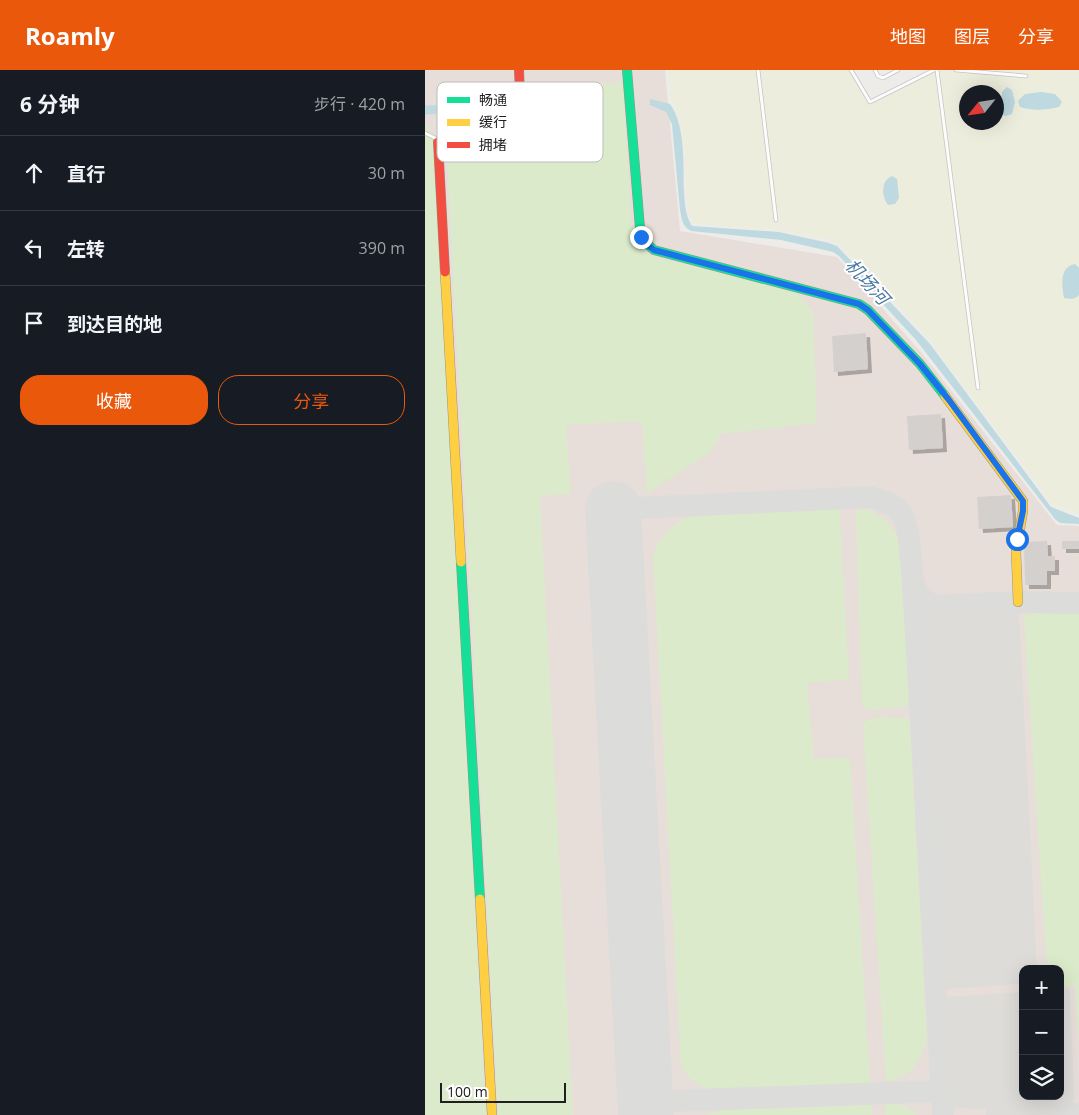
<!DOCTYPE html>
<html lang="zh">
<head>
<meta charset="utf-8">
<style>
  :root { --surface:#171b24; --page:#242831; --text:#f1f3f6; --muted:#9ea1a6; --line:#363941; --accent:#ea580c }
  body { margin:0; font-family:"Open Sans","Noto Sans SC",sans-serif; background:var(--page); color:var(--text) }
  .controls { position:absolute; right:15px; bottom:15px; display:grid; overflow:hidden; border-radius:10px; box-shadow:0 5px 20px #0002 }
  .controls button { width:45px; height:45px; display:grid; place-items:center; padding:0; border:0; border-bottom:1px solid var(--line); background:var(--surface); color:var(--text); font:25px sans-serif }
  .compass { position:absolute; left:534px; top:15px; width:45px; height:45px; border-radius:50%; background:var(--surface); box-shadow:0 5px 20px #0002; rotate:240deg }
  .scale { position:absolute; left:15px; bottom:12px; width:126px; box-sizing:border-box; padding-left:5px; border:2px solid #202020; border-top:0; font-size:14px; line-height:18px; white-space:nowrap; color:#202020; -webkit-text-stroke:4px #fff; paint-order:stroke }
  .stop { position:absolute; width:15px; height:15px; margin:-11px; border:4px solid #1a73e8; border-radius:50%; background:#fff }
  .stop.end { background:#1a73e8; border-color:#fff; box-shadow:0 1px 5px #0008 }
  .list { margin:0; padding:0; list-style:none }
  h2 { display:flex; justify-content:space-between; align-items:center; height:65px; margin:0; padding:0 20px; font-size:21px }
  h2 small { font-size:16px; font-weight:400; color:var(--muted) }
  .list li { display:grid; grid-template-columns:32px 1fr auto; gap:15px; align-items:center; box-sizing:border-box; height:75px; padding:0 20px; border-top:1px solid var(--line) }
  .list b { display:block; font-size:19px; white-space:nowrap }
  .list em { font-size:16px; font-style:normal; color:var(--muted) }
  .actions { display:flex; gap:10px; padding:15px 20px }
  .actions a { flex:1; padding:11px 0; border:1px solid var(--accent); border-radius:20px; text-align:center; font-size:18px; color:var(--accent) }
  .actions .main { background:var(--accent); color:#fff }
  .icon { flex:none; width:28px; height:28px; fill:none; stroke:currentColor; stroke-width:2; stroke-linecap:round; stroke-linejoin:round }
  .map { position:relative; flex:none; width:654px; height:1045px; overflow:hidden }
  header { display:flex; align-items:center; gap:30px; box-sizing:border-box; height:70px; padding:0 25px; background:var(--accent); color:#fff }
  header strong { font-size:24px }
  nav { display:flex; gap:28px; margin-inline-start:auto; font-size:18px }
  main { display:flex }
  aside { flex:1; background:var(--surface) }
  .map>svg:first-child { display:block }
  .military { fill:#e8ded9; fill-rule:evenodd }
  .airport { fill:#dedcd8 }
  .farmland { fill:#ededdd; fill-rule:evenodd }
  .grass { fill:#dbeaca }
  .water { fill:#bed9e0 }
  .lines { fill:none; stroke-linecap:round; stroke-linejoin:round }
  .canal { stroke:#bed9e0; stroke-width:9 }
  .taxiway { stroke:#dcdcda; stroke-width:22 }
  .runway { stroke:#dcdcda; stroke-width:56 }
  .building { fill:#d3d0ce; filter:url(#shadow) }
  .lane-casing { stroke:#c5c4c3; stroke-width:4.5 }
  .fast-casing { stroke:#969781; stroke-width:10 }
  .slow-casing { stroke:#969781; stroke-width:10 }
  .jam-casing { stroke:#969781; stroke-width:10 }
  .lane { stroke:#fcfcfc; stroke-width:3 }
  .fast { stroke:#16e098; stroke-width:9 }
  .slow { stroke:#ffcf43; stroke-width:9 }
  .jam { stroke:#f24e42; stroke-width:9 }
  .route { stroke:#1a73e8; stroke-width:6 }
  .labels { text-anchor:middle; stroke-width:4; stroke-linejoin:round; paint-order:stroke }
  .water-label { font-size:18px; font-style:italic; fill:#4d7aa4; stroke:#fff }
  .key { fill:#fff; stroke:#bcbcbc; stroke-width:1 }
  .key-label { font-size:14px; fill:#202020 }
</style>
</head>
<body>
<header>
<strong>Roamly</strong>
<nav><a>地图</a><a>图层</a><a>分享</a></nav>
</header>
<main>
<aside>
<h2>6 分钟<small>步行 · 420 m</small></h2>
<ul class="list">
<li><svg class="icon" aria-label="ahead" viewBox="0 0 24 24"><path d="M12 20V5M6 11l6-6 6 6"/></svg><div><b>直行</b></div><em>30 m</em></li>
<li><svg class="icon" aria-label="left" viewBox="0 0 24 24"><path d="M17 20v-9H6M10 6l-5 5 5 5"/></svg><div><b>左转</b></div><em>390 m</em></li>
<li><svg class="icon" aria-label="arrive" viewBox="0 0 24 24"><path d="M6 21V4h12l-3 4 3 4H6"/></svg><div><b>到达目的地</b></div></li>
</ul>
<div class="actions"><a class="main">收藏</a><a>分享</a></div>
</aside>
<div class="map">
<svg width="654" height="1045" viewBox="0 0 654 1045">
  <defs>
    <filter id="shadow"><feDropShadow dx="4" dy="4" stdDeviation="0" flood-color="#0004"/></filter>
  </defs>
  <rect width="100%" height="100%" fill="#eeece9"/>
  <path class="military" d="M0 0H240L255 161 412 187 496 282 632 455 654 456V1045H0ZM598 899H635V1026H598Z"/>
  <g class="airport">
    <path d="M594 540 612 899H598V914L510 920 490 544Z"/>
    <path d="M635 919H645L650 1045H561V1039L526 1038 518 927 598 922V1026H635Z"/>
  </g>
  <path class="farmland" d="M243 0H423L442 32 446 35 508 0 654 1V444L628 434 517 288 508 273 415 174 405 170 357 160 270 154 263 142 258 63 252 40 246 30ZM542 22H572V52H542Z"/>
  <g class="grass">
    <path d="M198 13 206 150 210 168 224 185 372 223 388 242 392 353 296 364 284 383 222 423 217 351 141 355 146 424 115 426 148 1045H73L21 71 85 67 101 61 103 15Z"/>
    <path d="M0 55H3L9 75 61 1045H0Z"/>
    <path d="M414 434 424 609 382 613 389 689 425 687 445 1013 289 1020C274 1016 263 1010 256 995L228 488C233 467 244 456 264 447Z"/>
    <path d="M440 439C457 444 466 454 474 469L485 629 484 634 479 637 445 640 439 638 437 635 431 441Z"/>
    <path d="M608 541H654V970L650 916 635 917V899H622L599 549 602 544Z"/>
    <path d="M454 647 482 648 485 655 502 971C493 993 487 1007 461 1012L438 655 443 649Z"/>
    <path d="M462 1032 480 1036 493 1045H460V1034Z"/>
    <path d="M447 1035V1045H280L299 1040Z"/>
  </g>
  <g class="water">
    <path d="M582 17 587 20 590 32 587 44 581 46 575 44 577 22Z"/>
    <path d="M616 22 630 24 637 32 634 37C623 40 606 41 595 37L593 31 600 24Z"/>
    <path d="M225 29 245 34C261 56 258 96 259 122 260 134 260 145 267 156L354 162 404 173 412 176 505 274 626 437 654 448V454L635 453 630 449 491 270 414 186 408 182 356 170 266 161C257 156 257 150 255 140L247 54 241 42 225 35Z"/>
    <path d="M467 106 472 109 474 128 470 134 463 135C456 126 456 110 467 106Z"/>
    <path d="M650 194 654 198V225C650 230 645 229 639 228 637 215 634 197 650 194Z"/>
  </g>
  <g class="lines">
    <path class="canal" d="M0 40 66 38"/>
    <g class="taxiway">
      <path d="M188 439 446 427C457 431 469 433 476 443 487 457 488 523 490 544L518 1045"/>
      <path d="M488 511C492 524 498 530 510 536L593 532 654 533"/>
      <path d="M220 1032 517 1021 520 1035"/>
      <path d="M636 1045 654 1044"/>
    </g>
    <path class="runway" d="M188 439 221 1045"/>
  </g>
  <g class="building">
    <path d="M441 263 443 299 409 302 407 266Z"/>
    <path d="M516 344 518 378 484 380 482 346Z"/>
    <path d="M586 425 588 457 554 459 552 427Z"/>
    <path d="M622 471 623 486H630V501H622V515H600L599 472Z"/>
    <rect x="637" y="471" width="17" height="8"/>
  </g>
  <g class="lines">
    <g class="lane-casing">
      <g id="lane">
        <path d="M333 0 351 150"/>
        <path d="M426 0 445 32 509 0"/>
        <path d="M450 0 453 6 458 8 473 0"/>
        <path d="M512 0 553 318"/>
        <path d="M531 0 601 6"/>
        <path d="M0 63 14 70"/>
      </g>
    </g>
    <g class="fast-casing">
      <g id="fast">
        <path d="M202 0 215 158C217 168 221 174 229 180L434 234 443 240 495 294 520 326"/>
        <path d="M36 492 55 829"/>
      </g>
    </g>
    <g class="slow-casing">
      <g id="slow">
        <path d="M20 202 36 492"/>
        <path d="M520 326 598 431V441L591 482 593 532"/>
        <path d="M55 829 67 1045"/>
      </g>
    </g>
    <g class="jam-casing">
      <path id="jam" d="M20 202 13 72 21 66 89 59 93 57 96 49 94 0"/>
    </g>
    <use href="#lane" class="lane"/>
    <use href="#fast" class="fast"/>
    <use href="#slow" class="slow"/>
    <use href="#jam" class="jam"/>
  </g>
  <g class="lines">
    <path class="route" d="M216 167 220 173 229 180 434 234 443 240 495 294 524 330 598 431V441L592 469"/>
  </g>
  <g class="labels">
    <g class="water-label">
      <text transform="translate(442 212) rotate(47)" y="6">机场河</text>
    </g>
  </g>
  <rect x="12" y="12" width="166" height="80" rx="8" class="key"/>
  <rect x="22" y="27" width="23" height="6" fill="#16e098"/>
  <rect x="22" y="49" width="23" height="7" fill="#ffcf43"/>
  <rect x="22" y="72" width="23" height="6" fill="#f24e42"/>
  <g class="key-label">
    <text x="54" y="35">畅通</text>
    <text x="54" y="57">缓行</text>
    <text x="54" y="80">拥堵</text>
  </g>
</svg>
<div class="controls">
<button>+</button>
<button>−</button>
<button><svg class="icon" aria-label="layers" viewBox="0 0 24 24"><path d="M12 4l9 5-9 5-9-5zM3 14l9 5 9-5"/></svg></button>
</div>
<svg class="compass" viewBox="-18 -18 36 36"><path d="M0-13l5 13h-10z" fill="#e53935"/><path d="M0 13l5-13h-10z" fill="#9ea1a6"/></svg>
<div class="scale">100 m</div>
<div class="stop" style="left:592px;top:469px"></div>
<div class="stop end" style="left:216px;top:167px"></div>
</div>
</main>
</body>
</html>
